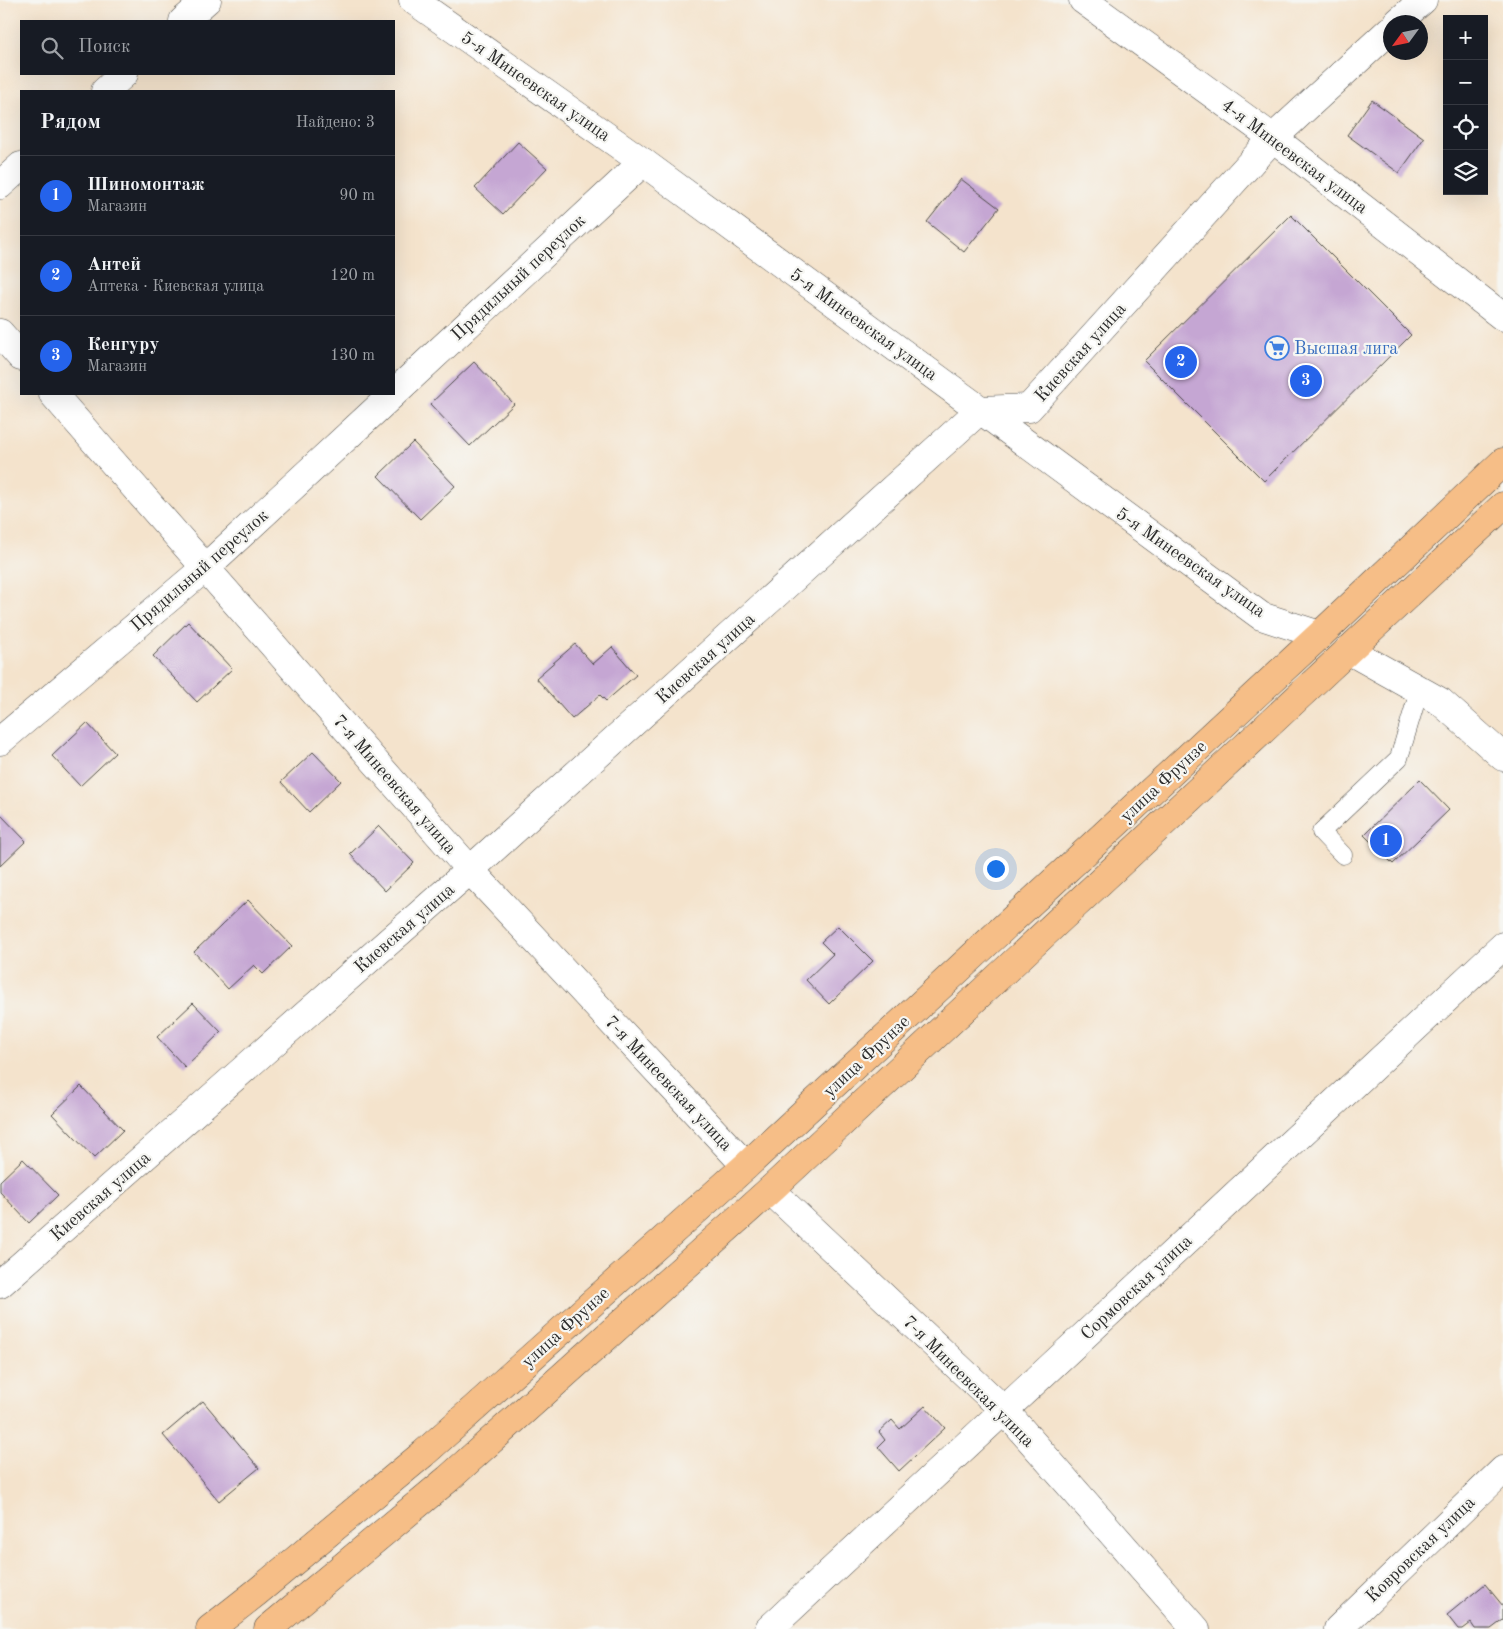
<!DOCTYPE html>
<html lang="ru">
<head>
<meta charset="utf-8">
<style>
  :root { --surface:#171b24; --page:#20242c; --text:#f1f3f6; --muted:#9ea1a6; --line:#363941; --accent:#2563eb }
  body { margin:0; font-family:"Old Standard TT",serif; background:var(--page); color:var(--text) }
  .controls { position:absolute; right:15px; top:15px; display:grid; overflow:hidden; border-radius:0px; box-shadow:0 5px 20px #0002 }
  .controls button { width:45px; height:45px; display:grid; place-items:center; padding:0; border:0; border-bottom:1px solid var(--line); background:var(--surface); color:var(--text); font:25px sans-serif }
  .compass { position:absolute; left:1383px; top:15px; width:45px; height:45px; border-radius:50%; background:var(--surface); box-shadow:0 5px 20px #0002; rotate:237deg }
  .you { position:absolute; left:995px; top:868px; width:18px; height:18px; margin:-12px; border:4px solid #fff; border-radius:50%; background:#1a73e8; box-shadow:0 0 0 8px #1a73e833 }
  .badge { display:grid; place-items:center; width:32px; height:32px; border-radius:50%; background:var(--accent); color:#fff; font-size:16px; font-weight:700 }
  .pin { position:absolute; translate:-50% -50%; border:2px solid #fff; box-shadow:0 1px 5px #0006 }
  .list { margin:0; padding:0; list-style:none }
  h2 { display:flex; justify-content:space-between; align-items:center; height:65px; margin:0; padding:0 20px; font-size:21px }
  h2 small { font-size:16px; font-weight:400; color:var(--muted) }
  .list li { display:grid; grid-template-columns:32px 1fr auto; gap:15px; align-items:center; box-sizing:border-box; height:80px; padding:0 20px; border-top:1px solid var(--line) }
  .list b { display:block; font-size:19px; white-space:nowrap }
  .list p { margin:0; font-size:16px; white-space:nowrap; color:var(--muted) }
  .list em { font-size:16px; font-style:normal; color:var(--muted) }
  .icon { flex:none; width:28px; height:28px; fill:none; stroke:currentColor; stroke-width:2; stroke-linecap:round; stroke-linejoin:round }
  .map { position:relative; flex:none; width:1503px; height:1629px; overflow:hidden }
  .search { position:absolute; background:var(--surface); box-shadow:0 5px 20px #0002; left:20px; top:20px; width:375px; height:55px; display:flex; align-items:center; gap:12px; box-sizing:border-box; padding:0 18px; border-radius:0px; color:var(--muted); font-size:19px }
  .panel { position:absolute; background:var(--surface); box-shadow:0 5px 20px #0002; left:20px; top:90px; width:375px; height:305px; border-radius:0px }
  .map>svg:first-child { display:block }
  .building { fill:#c5a6d3 }
  .lines { fill:none; stroke-linecap:round; stroke-linejoin:round }
  .service-casing { stroke:#494743; stroke-width:19 }
  .minor-casing { stroke:#494743; stroke-width:29 }
  .trunk-casing { stroke:#494743; stroke-width:29 }
  .service { stroke:#fff; stroke-width:18 }
  .minor { stroke:#fff; stroke-width:28 }
  .trunk { stroke:#f6be87; stroke-width:28 }
  .labels { text-anchor:middle; stroke-width:4.5; stroke-linejoin:round; paint-order:stroke }
  .street-label { font-size:18px; fill:#2b2b2b; stroke:#f6f6f2 }
  .shop-label { font-size:18px; fill:#366cbe; stroke:#f6f6f2; text-anchor:start }
</style>
</head>
<body>
<div class="map">
<svg width="1503" height="1629" viewBox="0 0 1503 1629">
  <rect width="100%" height="100%" fill="#f6f6f2"/>
  <filter id="ink" filterUnits="userSpaceOnUse"><feTurbulence type="fractalNoise" baseFrequency=".02" numOctaves="2"/><feDisplacementMap in="SourceGraphic" scale="10" xChannelSelector="R" yChannelSelector="G"/><feConvolveMatrix kernelMatrix="1 2 1 2 8 2 1 2 1" color-interpolation-filters="sRGB"/></filter>
  <filter id="wash" filterUnits="userSpaceOnUse"><feTurbulence type="fractalNoise" baseFrequency=".0096" numOctaves="4" result="noise"/><feDisplacementMap in="SourceGraphic" scale="20" xChannelSelector="R" yChannelSelector="G"/><feGaussianBlur stdDeviation="1.12" result="paint"/><feColorMatrix in="noise" values="0 0 0 0 0 0 0 0 0 0 0 0 0 0 0 0 0 1.4 0 .05"/><feComposite in="paint" operator="in"/></filter>
  <g filter="url(#wash)">
    <rect width="100%" height="100%" fill="#f4e3cc"/>
    <g id="blocks">
      <g class="building">
        <path d="M1372 100 1424 138 1399 173 1347 135Z"/>
        <path d="M518 142 547 168 503 214 475 188Z"/>
        <path d="M961 179 999 208 964 252 927 222Z"/>
        <path d="M1291 215 1411 335 1264 481 1144 361Z"/>
        <path d="M474 362 514 404 470 446 430 404Z"/>
        <path d="M413 442 455 486 420 519 378 476Z"/>
        <path d="M188 622 232 669 197 702 153 656Z"/>
        <path d="M575 644 593 664 612 647 636 675 606 701 600 695 572 719 536 678Z"/>
        <path d="M87 723 115 753 80 786 52 756Z"/>
        <path d="M313 752 341 781 309 812 281 782Z"/>
        <path d="M1420 780 1449 810 1393 864 1364 835Z"/>
        <path d="M0 814 26 841 0 866Z"/>
        <path d="M379 826 414 863 385 891 350 854Z"/>
        <path d="M248 900 292 946 263 974 254 965 228 989 194 952Z"/>
        <path d="M838 926 873 961 829 1004 806 980 833 954 821 942Z"/>
        <path d="M193 1003 221 1032 185 1067 157 1037Z"/>
        <path d="M81 1086 123 1130 94 1158 52 1114Z"/>
        <path d="M23 1159 58 1195 29 1223 0 1192V1181Z"/>
        <path d="M203 1401 259 1468 219 1501 163 1435Z"/>
        <path d="M925 1406 945 1428 899 1471 878 1447 885 1440 879 1432 892 1420 900 1429Z"/>
        <path d="M1485 1584 1503 1606V1620L1491 1629H1475L1471 1623 1463 1629H1458L1447 1615Z"/>
      </g>
    </g>
  </g>
  <g filter="url(#ink)">
    <use href="#blocks" fill-opacity="0" stroke="#494743" stroke-width="1"/>
    <g class="lines">
      <g class="service-casing">
        <path id="service" d="M1343 855 1321 832 1399 758 1419 691"/>
      </g>
      <g class="minor-casing">
        <g id="minor">
          <path d="M413 0 643 162 1261 616 1320 635"/>
          <path d="M1083 0 1273 138 1503 317"/>
          <path d="M183 21 207 0"/>
          <path d="M1398 22 1423 0"/>
          <path d="M105 91 124 74"/>
          <path d="M0 185 21 166"/>
          <path d="M0 333 21 357"/>
          <path d="M394 393 643 162"/>
          <path d="M53 394 470 870 746 1166"/>
          <path d="M1348 650 1441 702 1503 757"/>
          <path d="M0 741 206 567 393 394"/>
          <path d="M770 1190 1004 1410 1196 1629"/>
          <path d="M0 1284 470 870 980 410 1029 408 1273 138 1390 30"/>
          <path d="M769 1629 1503 946"/>
          <path d="M1338 1629 1503 1470"/>
        </g>
      </g>
      <g class="trunk-casing">
        <g id="trunk">
          <path d="M210 1629 257 1592 423 1454 746 1166 1320 635 1503 462"/>
          <path d="M268 1629 448 1479 770 1190 1503 506"/>
        </g>
      </g>
      <use href="#service" class="service"/>
      <use href="#minor" class="minor"/>
      <use href="#trunk" class="trunk"/>
    </g>
  </g>
  <defs>
    <g id="supermarket-ring" transform="scale(1.25)"><circle r="9.5" fill="#f6f6f2" stroke="#3f7fe0" stroke-width="1.5"/><path d="M-6-5.5h2.5l.6 2H6L4.5 2H-2.5L-4.4-4H-6ZM-1.5 3.2a1.3 1.3 0 1 0 .1 0ZM3 3.2a1.3 1.3 0 1 0 .1 0Z" fill="#3f7fe0"/></g>
  </defs>
  <g fill-rule="evenodd">
    <use href="#supermarket-ring" x="1277" y="348"/>
  </g>
  <g class="labels">
    <g class="street-label">
      <text transform="translate(536 86) rotate(35)" y="6">5-я Минеевская улица</text>
      <text transform="translate(1295 156) rotate(37)" y="6">4-я Минеевская улица</text>
      <text transform="translate(518 277) rotate(-43)" y="6">Прядильный переулок</text>
      <text transform="translate(864 324) rotate(36)" y="6">5-я Минеевская улица</text>
      <text transform="translate(1080 352) rotate(-48)" y="6">Киевская улица</text>
      <text transform="translate(1191 562) rotate(35)" y="6">5-я Минеевская улица</text>
      <text transform="translate(199 570) rotate(-41)" y="6">Прядильный переулок</text>
      <text transform="translate(705 658) rotate(-42)" y="6">Киевская улица</text>
      <text transform="translate(1163 781) rotate(-43)" y="6">улица Фрунзе</text>
      <text transform="translate(395 784) rotate(49)" y="6">7-я Минеевская улица</text>
      <text transform="translate(404 928) rotate(-41)" y="6">Киевская улица</text>
      <text transform="translate(866 1056) rotate(-43)" y="6">улица Фрунзе</text>
      <text transform="translate(669 1083) rotate(47)" y="6">7-я Минеевская улица</text>
      <text transform="translate(100 1196) rotate(-41)" y="6">Киевская улица</text>
      <text transform="translate(1136 1287) rotate(-43)" y="6">Сормовская улица</text>
      <text transform="translate(565 1327) rotate(-42)" y="6">улица Фрунзе</text>
      <text transform="translate(969 1381) rotate(45)" y="6">7-я Минеевская улица</text>
      <text transform="translate(1420 1549) rotate(-44)" y="6">Ковровская улица</text>
    </g>
    <g class="shop-label">
      <text x="1294" y="354">Высшая лига</text>
    </g>
  </g>
</svg>
<div class="controls">
<button>+</button>
<button>−</button>
<button><svg class="icon" aria-label="locate" viewBox="0 0 24 24"><circle cx="12" cy="12" r="6"/><path d="M12 2v4M12 18v4M2 12h4M18 12h4"/></svg></button>
<button><svg class="icon" aria-label="layers" viewBox="0 0 24 24"><path d="M12 4l9 5-9 5-9-5zM3 14l9 5 9-5"/></svg></button>
</div>
<svg class="compass" viewBox="-18 -18 36 36"><path d="M0-13l5 13h-10z" fill="#e53935"/><path d="M0 13l5-13h-10z" fill="#9ea1a6"/></svg>
<div class="you"></div>
<div class="pin badge" style="left:1386px;top:841px">1</div>
<div class="pin badge" style="left:1181px;top:362px">2</div>
<div class="pin badge" style="left:1306px;top:381px">3</div>
<div class="search"><svg class="icon" aria-label="search" viewBox="0 0 24 24"><circle cx="10" cy="10" r="6"/><path d="M15 15l6 6"/></svg>Поиск</div>
<section class="panel">
<h2>Рядом<small>Найдено: 3</small></h2>
<ul class="list">
<li><span class="badge">1</span><div><b>Шиномонтаж</b><p>Магазин</p></div><em>90 m</em></li>
<li><span class="badge">2</span><div><b>Антей</b><p>Аптека · Киевская улица</p></div><em>120 m</em></li>
<li><span class="badge">3</span><div><b>Кенгуру</b><p>Магазин</p></div><em>130 m</em></li>
</ul>
</section>
</div>
</body>
</html>
